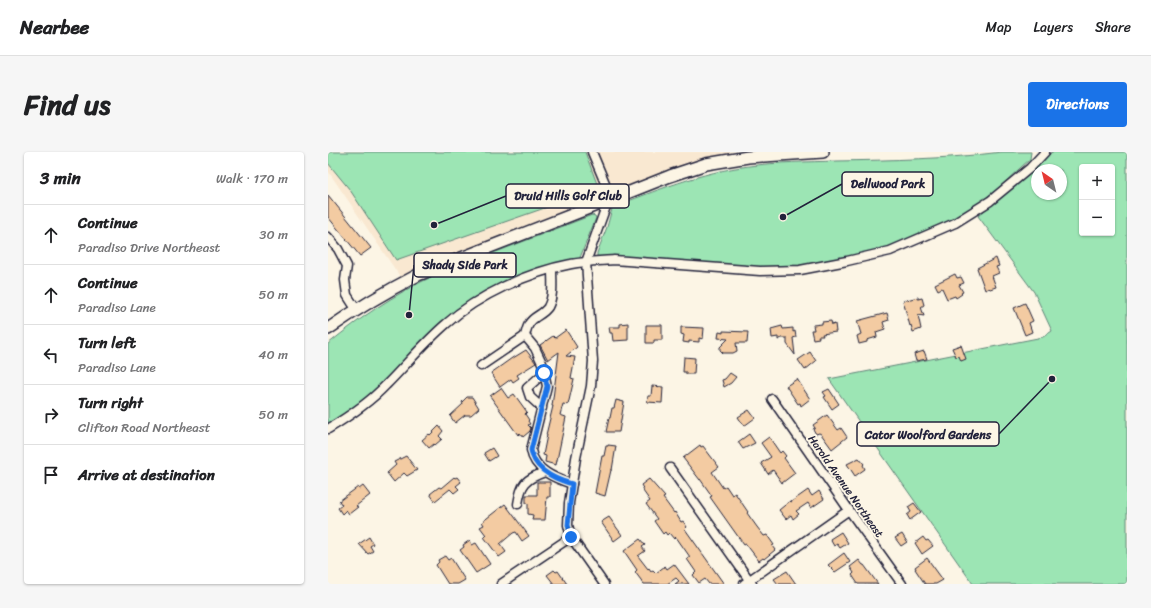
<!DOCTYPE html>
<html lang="en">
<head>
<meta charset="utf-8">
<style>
  :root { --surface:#fff; --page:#f6f6f6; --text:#202124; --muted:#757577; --line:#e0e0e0; --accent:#1a73e8 }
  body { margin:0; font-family:Sriracha,sans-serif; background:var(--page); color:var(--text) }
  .controls { position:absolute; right:12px; top:12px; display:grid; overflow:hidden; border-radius:4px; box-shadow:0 1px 3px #0004 }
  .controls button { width:36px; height:36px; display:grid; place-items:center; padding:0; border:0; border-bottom:1px solid var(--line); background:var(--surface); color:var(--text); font:20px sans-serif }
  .compass { position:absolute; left:703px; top:12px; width:36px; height:36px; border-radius:50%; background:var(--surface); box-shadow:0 1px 3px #0004; rotate:325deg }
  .stop { position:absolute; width:12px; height:12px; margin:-9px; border:3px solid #1a73e8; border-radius:50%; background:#fff }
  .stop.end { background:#1a73e8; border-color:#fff; box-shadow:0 1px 4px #0008 }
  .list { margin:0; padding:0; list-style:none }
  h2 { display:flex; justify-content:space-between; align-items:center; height:52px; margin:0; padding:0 16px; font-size:17px }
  h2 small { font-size:13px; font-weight:400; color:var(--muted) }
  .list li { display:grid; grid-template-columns:26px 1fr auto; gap:12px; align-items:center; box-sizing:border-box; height:60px; padding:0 16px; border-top:1px solid var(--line) }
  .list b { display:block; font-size:15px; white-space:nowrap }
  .list p { margin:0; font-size:13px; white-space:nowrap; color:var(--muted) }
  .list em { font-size:13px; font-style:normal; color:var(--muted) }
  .icon { flex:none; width:22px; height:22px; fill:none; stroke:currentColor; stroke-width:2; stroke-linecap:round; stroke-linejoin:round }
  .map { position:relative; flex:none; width:799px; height:432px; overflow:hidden; border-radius:4px }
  header { display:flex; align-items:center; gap:24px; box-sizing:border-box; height:56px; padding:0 20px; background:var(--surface); border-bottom:1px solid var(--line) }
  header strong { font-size:19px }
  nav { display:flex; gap:22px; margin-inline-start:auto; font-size:14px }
  .intro { display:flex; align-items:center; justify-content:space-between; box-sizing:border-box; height:96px; padding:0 24px }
  h1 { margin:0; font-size:28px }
  .button { padding:10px 18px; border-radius:4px; background:var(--accent); color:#fff; font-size:14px; font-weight:700 }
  main { display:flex; gap:24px; padding:0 24px }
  aside { flex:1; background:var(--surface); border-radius:4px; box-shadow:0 1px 3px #0004 }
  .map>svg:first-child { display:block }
  .built { fill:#f9e8d1 }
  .green { fill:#9ce5b4; stroke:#5f8478; fill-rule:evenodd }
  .building { fill:#f3cba2; stroke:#22223b }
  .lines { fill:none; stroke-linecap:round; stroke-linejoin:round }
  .minor-casing { stroke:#22223b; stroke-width:11 }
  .highway-casing { stroke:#22223b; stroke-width:14 }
  .minor { stroke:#fcf5e5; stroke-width:8 }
  .highway { stroke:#fcf5e5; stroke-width:11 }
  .route { stroke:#1a73e8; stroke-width:5 }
  .labels { text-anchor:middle; stroke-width:4; stroke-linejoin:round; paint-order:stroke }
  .street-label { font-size:11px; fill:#22223b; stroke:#fcf5e5 }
  .leader { fill:none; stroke:#22223b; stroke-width:1.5 }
  .callout-dot { fill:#22223b; stroke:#fcf5e5; stroke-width:1.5 }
  .callout { fill:#fcf5e5; stroke:#22223b; stroke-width:1.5 }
  .callout-label { font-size:12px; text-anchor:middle; font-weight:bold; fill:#22223b }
</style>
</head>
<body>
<header>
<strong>Nearbee</strong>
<nav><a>Map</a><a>Layers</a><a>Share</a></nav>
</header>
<div class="intro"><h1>Find us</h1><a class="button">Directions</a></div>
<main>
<aside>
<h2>3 min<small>Walk · 170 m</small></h2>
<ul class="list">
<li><svg class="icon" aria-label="ahead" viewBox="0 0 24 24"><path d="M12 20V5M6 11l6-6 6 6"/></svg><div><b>Continue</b><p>Paradiso Drive Northeast</p></div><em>30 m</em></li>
<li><svg class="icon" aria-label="ahead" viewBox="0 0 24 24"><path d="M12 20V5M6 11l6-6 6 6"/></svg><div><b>Continue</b><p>Paradiso Lane</p></div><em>50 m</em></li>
<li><svg class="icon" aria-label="left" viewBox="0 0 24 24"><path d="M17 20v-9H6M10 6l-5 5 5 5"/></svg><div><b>Turn left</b><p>Paradiso Lane</p></div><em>40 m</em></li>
<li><svg class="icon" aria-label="right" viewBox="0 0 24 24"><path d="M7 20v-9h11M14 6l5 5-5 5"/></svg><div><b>Turn right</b><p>Clifton Road Northeast</p></div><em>50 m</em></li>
<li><svg class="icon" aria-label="arrive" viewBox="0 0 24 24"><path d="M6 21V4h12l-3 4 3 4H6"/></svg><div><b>Arrive at destination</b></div></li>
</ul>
</aside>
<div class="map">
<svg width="799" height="432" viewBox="0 0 799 432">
  <rect width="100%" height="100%" fill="#fcf5e5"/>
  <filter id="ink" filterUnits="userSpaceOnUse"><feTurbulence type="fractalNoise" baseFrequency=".025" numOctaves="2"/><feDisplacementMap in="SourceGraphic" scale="8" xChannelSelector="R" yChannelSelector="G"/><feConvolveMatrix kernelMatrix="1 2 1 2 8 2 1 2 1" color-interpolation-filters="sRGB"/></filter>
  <g filter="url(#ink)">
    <path class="built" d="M0 0H466L384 11 73 126 0 19Z"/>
    <g class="green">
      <path d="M0 0H257L271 37 68 108 22 38 0 11Z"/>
      <path d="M674 0H703L702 7 655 50 615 73 576 92 481 114 398 115 269 106V101L279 75 284 57 282 56C327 39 373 20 421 14 450 10 479 10 508 9 564 8 619 7 674 0Z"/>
      <path d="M724 0H799V432H645L501 227 715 185 724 179 706 140 650 64ZM754 15H784V81H754ZM709 18H733V42H709Z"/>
      <path d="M264 63 267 64 268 66 251 108 139 152 111 172 40 246 0 273V192C32 166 65 143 103 125Z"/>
    </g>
    <g class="building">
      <path d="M0 43 43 96 32 104 0 65Z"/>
      <path d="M668 106 671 114 668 115 671 121 664 124 668 135 662 137 661 136 657 138 649 116Z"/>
      <path d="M627 122 629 126 633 125 636 131 631 133 635 140 633 141 634 142 628 146 627 144 619 147 614 136 610 138 607 132Z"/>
      <path d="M590 145V147L594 146 596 153 593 155 596 164 590 163 593 177 585 180 583 173 582 174 575 149Z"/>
      <path d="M697 151 705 169 701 171 704 180 697 183 686 156Z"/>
      <path d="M559 161 561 168 555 170 557 177 548 180 549 185 539 188V190L531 192 529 184 533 182 529 169Z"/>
      <path d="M503 169 504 173 507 172 508 180 494 182 495 184H490L491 186 485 187 483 178H486L485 173 494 172V170Z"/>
      <path d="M300 171V188L285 189 284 181H282L281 175H292V172Z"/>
      <path d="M318 173H334V188H326V191H318Z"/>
      <path d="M454 174 455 177 465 176V180L467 179 468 185 465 186 467 203 459 192V186H454L450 188V185L444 186 443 177Z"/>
      <path d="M353 175 376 176 375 187 371 186V190L361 189V191L355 190 356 183 353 182Z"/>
      <path d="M238 178 249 195 238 204 247 205 243 226 246 227 240 253 235 252 232 263 238 265 228 313 217 310 218 304 215 303 219 283H218L225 254H224L231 200 220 208 212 193 225 184 227 186Z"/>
      <path d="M395 179 420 180 419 191H408L409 199 405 201H395L392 198V195L400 187 390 186 391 180 395 181Z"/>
      <path d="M633 193 638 207 633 209 631 204 628 205 624 196Z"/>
      <path d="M198 198 208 211 189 223 191 226 185 230 183 227 172 235 163 221 184 206H185Z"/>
      <path d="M596 199 599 207 588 209 586 202Z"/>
      <path d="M482 200 488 209 477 218 470 208Z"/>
      <path d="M356 205 367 206 366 222H358V220H355Z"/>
      <path d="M402 221 408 225 403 231 396 235 394 228 397 227Z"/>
      <path d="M469 227 482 247 473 254 472 251 470 252 458 234Z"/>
      <path d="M324 234 335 235 334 251 319 250 320 244H323Z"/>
      <path d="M173 236 180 246 186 242 199 260 197 262 201 268 200 269 202 272 200 273 203 276 202 279 195 285 192 281 190 283 162 244Z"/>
      <path d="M501 237 511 252 504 257 496 245 498 244 495 240Z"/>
      <path d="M139 245H144L151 256 143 263H137L127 271 122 264 135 252 134 250Z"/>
      <path d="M288 248 296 250 291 280H278L281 266H282L284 256H286Z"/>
      <path d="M421 258 427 266 416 274 410 265Z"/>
      <path d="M499 263 510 278 513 276 519 285 504 297 493 282 491 281 488 282 485 277 487 276 485 273Z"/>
      <path d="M111 274 115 279 111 284 114 287 107 293 106 292 101 296 94 288 101 282 102 283Z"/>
      <path d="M421 282 427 291 415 297 410 290Z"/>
      <path d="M441 285 452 301 454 299 458 304 456 306 467 321 454 331 445 318 440 322 433 311 443 305 433 291Z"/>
      <path d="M280 293 288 294 284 318H283L277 344 267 341 274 304H276L278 294H280Z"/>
      <path d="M372 293 373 295 375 294 391 315 384 320 395 336 398 334 404 343 407 341 420 360 419 361 429 375 436 384 439 383 446 393 444 394 447 398 436 407 435 406 431 409 418 392 416 393 382 345 384 344 372 327V328L355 306Z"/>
      <path d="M164 296 169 304 161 309 156 301Z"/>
      <path d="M78 304 89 318 79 324 76 321 66 330 59 321 68 313 66 310Z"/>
      <path d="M531 306 536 312 535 313 537 317 527 324 519 312Z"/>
      <path d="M126 325 127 326 129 325 133 330 128 334 131 337 126 341 122 337 107 349 102 342 111 335 113 336Z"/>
      <path d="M321 327 337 345 335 346 346 361 347 360 353 370 355 369 359 375 357 377 396 432H381L377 427 371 431 365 423 368 420 359 407 362 405 348 385 346 387 341 381 339 383 337 380 335 382 326 369 329 367 318 352 322 349 315 339 316 338 313 333Z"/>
      <path d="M209 330H222V345H219L217 368H204L205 363 200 362V351H198V343H209Z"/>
      <path d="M35 334 42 343 28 354 30 355 21 362 18 358 14 362 10 356 14 353 11 349 30 335 31 337Z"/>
      <path d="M480 338 484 344 491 339 496 347 483 356 480 351 468 359 471 362 465 367 463 363 458 367 451 358 462 349 463 350Z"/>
      <path d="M586 351 593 360 582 368 579 363 583 360 580 355Z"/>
      <path d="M177 352 201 384 194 389 188 380 185 381 172 392 178 400 171 405 156 385 158 383 152 375 156 373 154 370Z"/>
      <path d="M281 365 294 383 286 389 273 370Z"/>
      <path d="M513 380 520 391 512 396 509 392 506 394 502 387Z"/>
      <path d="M574 382 579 390 573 394 567 386Z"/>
      <path d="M41 385 45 392 42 394 45 399 40 402 31 392Z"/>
      <path d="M595 385 598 389 600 388 605 394 594 402 587 391Z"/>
      <path d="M312 387 317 393 314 395 317 399 310 404 320 417 321 416 323 419 325 418 328 421 337 414 339 417 346 412 361 432H347L351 429 348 426 339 432H316L307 420 309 418 296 399Z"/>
      <path d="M142 388 144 393 148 391 162 412 148 421 132 398 136 395 135 393Z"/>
      <path d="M516 401 522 410 507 420 500 413Z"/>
      <path d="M117 404 120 408 123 406 137 428 130 432H120L108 413 111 410 110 408Z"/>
      <path d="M599 406 615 428 608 432H597L587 417H588L587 415Z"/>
      <path d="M531 408 535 413H536L550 432H530L524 423 526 421 522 415Z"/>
      <path d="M226 418 228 420 230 419 239 432H226L219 423Z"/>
      <path d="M459 419 468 432H450L446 427Z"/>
    </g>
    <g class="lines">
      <g class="minor-casing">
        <g id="minor">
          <path d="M264 0 277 31 280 49 258 110 265 209 263 234 248 306 241 351 240 373 243 385 276 432"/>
          <path d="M0 85 10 97 19 114 17 128 19 143 28 157"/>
          <path d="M224 117C224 129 226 144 220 155 215 163 205 164 201 172 199 175 198 180 197 184L207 196 214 211 219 234 203 298C206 318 226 326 244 332"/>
          <path d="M153 214 197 184"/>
          <path d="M444 247 521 358 574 432"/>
          <path d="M214 256 202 245 199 236 216 221"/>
          <path d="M0 277C20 265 41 251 58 233 78 213 96 191 118 172 150 143 201 120 243 112 257 109 272 109 286 108L432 119 472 118 519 109 562 99 627 71 662 49 702 16 717 0"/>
          <path d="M342 316 424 432"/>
          <path d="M190 352C193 332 197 327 217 320"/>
          <path d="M173 432 243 385"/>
          <path d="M416 432 521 358"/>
        </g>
      </g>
      <g class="highway-casing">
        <path id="highway" d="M0 177C30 156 57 140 90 123L251 60 342 24 378 12 420 5 495 0"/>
      </g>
      <use href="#minor" class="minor"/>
      <use href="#highway" class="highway"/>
    </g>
  </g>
  <g class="lines" filter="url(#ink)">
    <path class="route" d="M216 221 219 234 203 298C206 318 226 327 244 332L240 373 243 385"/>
  </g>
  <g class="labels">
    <g class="street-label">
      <text transform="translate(518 334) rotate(55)" y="4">Harold Avenue Northeast</text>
    </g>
  </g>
  <path class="leader" d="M455 65L514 32M106 73L178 44M81 163L86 113M724 227L671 282"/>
  <g class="callout-dot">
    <circle cx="455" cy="65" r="4"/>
    <circle cx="106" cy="73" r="4"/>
    <circle cx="81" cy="163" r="4"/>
    <circle cx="724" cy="227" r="4"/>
  </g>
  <g class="callout">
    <rect x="514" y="20" width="91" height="24" rx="4"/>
    <rect x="178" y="32" width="123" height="24" rx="4"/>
    <rect x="86" y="101" width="102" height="24" rx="4"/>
    <rect x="529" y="270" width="142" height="24" rx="4"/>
  </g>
  <g class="callout-label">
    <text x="560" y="36">Dellwood Park</text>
    <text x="240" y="48">Druid Hills Golf Club</text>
    <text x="137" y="117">Shady Side Park</text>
    <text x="600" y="287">Cator Woolford Gardens</text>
  </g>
</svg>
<div class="controls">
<button>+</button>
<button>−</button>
</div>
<svg class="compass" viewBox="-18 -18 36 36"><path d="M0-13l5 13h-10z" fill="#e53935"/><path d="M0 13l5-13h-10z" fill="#757577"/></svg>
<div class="stop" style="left:216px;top:221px"></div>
<div class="stop end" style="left:243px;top:385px"></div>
</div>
</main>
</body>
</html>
